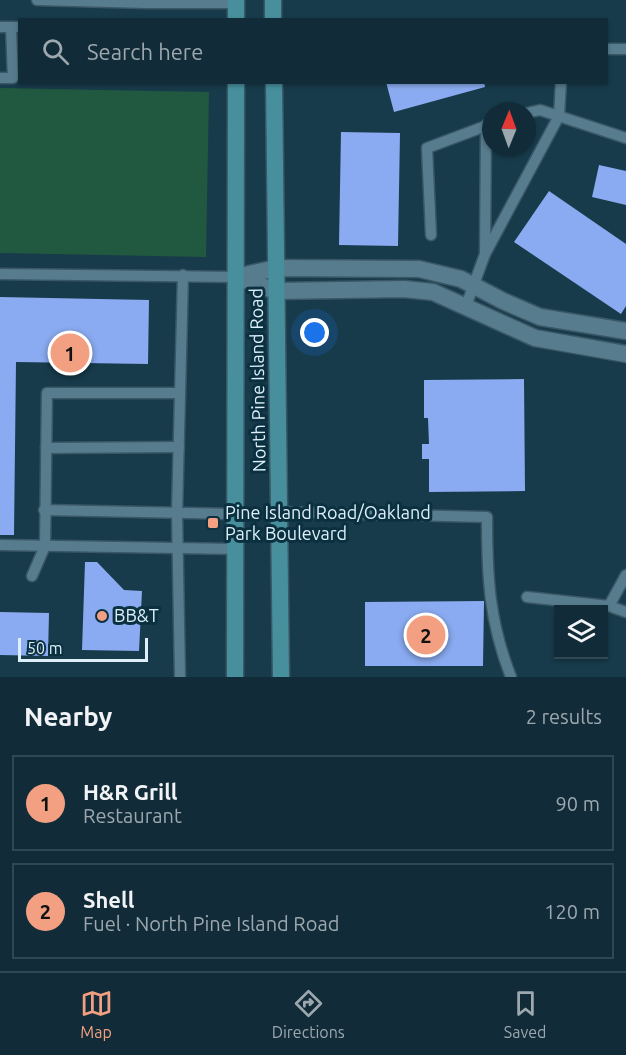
<!DOCTYPE html>
<html lang="en">
<head>
<meta charset="utf-8">
<style>
  :root { --surface:#112c38; --page:#1a3440; --text:#f1f3f6; --muted:#9ca7ae; --line:#304853; --accent:#f2a081 }
  body { margin:0; font-family:Ubuntu,sans-serif; background:var(--page); color:var(--text) }
  .controls { position:absolute; right:18px; bottom:18px; display:grid; overflow:hidden; border-radius:0px; box-shadow:0 2px 4px #0004 }
  .controls button { width:54px; height:54px; display:grid; place-items:center; padding:0; border:0; border-bottom:2px solid var(--line); background:var(--surface); color:var(--text); font:30px sans-serif }
  .compass { position:absolute; left:482px; top:102px; width:54px; height:54px; border-radius:50%; background:var(--surface); box-shadow:0 2px 4px #0004; rotate:1deg }
  .scale { position:absolute; left:18px; bottom:15px; width:130px; box-sizing:border-box; padding-left:6px; border:3px solid #ddf0fa; border-top:0; font-size:16px; line-height:21px; white-space:nowrap; color:#ddf0fa; -webkit-text-stroke:4px #0b3040; paint-order:stroke }
  .you { position:absolute; left:315px; top:333px; width:21px; height:21px; margin:-15px; border:4px solid #fff; border-radius:50%; background:#1a73e8; box-shadow:0 0 0 9px #1a73e833 }
  .badge { display:grid; place-items:center; width:39px; height:39px; border-radius:50%; background:var(--accent); color:#111; font-size:20px; font-weight:700 }
  .pin { position:absolute; translate:-50% -50%; border:3px solid #fff; box-shadow:0 2px 6px #0006 }
  .list { margin:0; padding:0; list-style:none }
  h2 { display:flex; justify-content:space-between; align-items:center; height:78px; margin:0; padding:0 24px; font-size:26px }
  h2 small { font-size:20px; font-weight:400; color:var(--muted) }
  .list li { display:grid; grid-template-columns:39px 1fr auto; gap:18px; align-items:center; box-sizing:border-box; height:96px; margin:0 12px 12px; padding:0 12px; border:2px solid var(--line); border-radius:0px }
  .list b { display:block; font-size:22px; white-space:nowrap }
  .list p { margin:0; font-size:20px; white-space:nowrap; color:var(--muted) }
  .list em { font-size:20px; font-style:normal; color:var(--muted) }
  .icon { flex:none; width:33px; height:33px; fill:none; stroke:currentColor; stroke-width:2; stroke-linecap:round; stroke-linejoin:round }
  .map { position:relative; flex:none; width:626px; height:677px; overflow:hidden }
  .search { position:absolute; background:var(--surface); box-shadow:0 2px 4px #0004; left:18px; right:18px; top:18px; height:66px; display:flex; align-items:center; gap:15px; box-sizing:border-box; padding:0 21px; border-radius:0px; color:var(--muted); font-size:22px }
  .sheet { height:294px; background:var(--surface) }
  nav { display:flex; justify-content:space-around; align-items:center; box-sizing:border-box; height:84px; border-top:2px solid var(--line); background:var(--surface); font-size:16px; color:var(--muted) }
  nav a { display:grid; justify-items:center; gap:3px }
  nav .on { color:var(--accent) }
  .map>svg:first-child { display:block }
  .green { fill:#215840 }
  .building { fill:#8aabf1 }
  .lines { fill:none; stroke-linecap:round; stroke-linejoin:round }
  .service-casing { stroke:#395765; stroke-width:13 }
  .minor-casing { stroke:#395765; stroke-width:19 }
  .secondary-casing { stroke:#395765; stroke-width:19 }
  .service { stroke:#577c8e; stroke-width:10 }
  .minor { stroke:#577c8e; stroke-width:16 }
  .secondary { stroke:#478f9c; stroke-width:16 }
  .poi-dot { fill:#f2a081; stroke:#0b3040; stroke-width:2 }
  .labels { text-anchor:middle; stroke-width:6; stroke-linejoin:round; paint-order:stroke }
  .street-label { font-size:18px; fill:#ddf0fa; stroke:#0b3040 }
  .poi-label { font-size:18px; fill:#ddf0fa; stroke:#0b3040; text-anchor:start }
</style>
</head>
<body>
<div class="map">
<svg width="626" height="677" viewBox="0 0 626 677">
  <rect width="100%" height="100%" fill="#173b4b"/>
  <path class="green" d="M0 88 209 92 206 257 0 253Z"/>
  <g class="building">
    <path d="M386 82H484L485 87 394 112Z"/>
    <path d="M341 132 400 133 398 246 339 245Z"/>
    <path d="M599 165 626 171V205L592 197Z"/>
    <path d="M549 191 626 244V306L621 314 514 242Z"/>
    <path d="M0 297 149 300 148 364 16 362 14 535H0Z"/>
    <path d="M524 379 525 491 429 492V459H422V444H429L428 418H424V380Z"/>
    <path d="M85 562H97L124 590 142 591 139 651 82 650Z"/>
    <path d="M484 601 483 666H365V602Z"/>
    <path d="M0 612 49 613 48 656 0 655Z"/>
  </g>
  <g class="lines">
    <g class="service-casing">
      <g id="service">
        <path d="M37 0 146 3V0"/>
        <path d="M146 3H236"/>
        <path d="M0 27H20"/>
        <path d="M606 49H626"/>
        <path d="M0 78H13L11 27"/>
        <path d="M527 113 540 110 626 138"/>
        <path d="M431 235 427 148 491 124"/>
        <path d="M485 254 559 116 561 82"/>
        <path d="M0 274 235 277"/>
        <path d="M466 306 485 254 486 125"/>
        <path d="M46 448 179 447"/>
        <path d="M44 510 235 514"/>
        <path d="M279 512 487 517C487 576 489 621 511 677"/>
        <path d="M0 545 235 549"/>
        <path d="M32 576 45 546 47 393H180"/>
        <path d="M527 597 609 606 626 612"/>
        <path d="M609 606 626 575"/>
        <path d="M180 677 177 513 183 275"/>
      </g>
    </g>
    <g class="minor-casing">
      <g id="minor">
        <path d="M235 277 276 291 404 289 433 292 535 338 626 354"/>
        <path d="M236 277 276 268 419 269 461 279 503 301 540 317 626 331"/>
      </g>
    </g>
    <g class="secondary-casing">
      <g id="secondary">
        <path d="M236 0V20"/>
        <path d="M273 0V20"/>
        <path d="M274 82 281 677"/>
        <path d="M235 677 236 82"/>
      </g>
    </g>
    <use href="#service" class="service"/>
    <use href="#minor" class="minor"/>
    <use href="#secondary" class="secondary"/>
  </g>
  <g class="poi-dot">
    <rect x="207" y="517" width="12" height="12" rx="3"/>
    <circle cx="102" cy="616" r="6"/>
  </g>
  <g class="labels">
    <g class="street-label">
      <text transform="translate(258 380) rotate(-91)" y="6">North Pine Island Road</text>
    </g>
    <g class="poi-label">
      <text x="225" y="519">Pine Island Road/Oakland<tspan x="225" dy="21">Park Boulevard</tspan></text>
      <text x="114" y="622">BB&amp;T</text>
    </g>
  </g>
</svg>
<div class="controls">
<button><svg class="icon" aria-label="layers" viewBox="0 0 24 24"><path d="M12 4l9 5-9 5-9-5zM3 14l9 5 9-5"/></svg></button>
</div>
<svg class="compass" viewBox="-18 -18 36 36"><path d="M0-13l5 13h-10z" fill="#e53935"/><path d="M0 13l5-13h-10z" fill="#9ca7ae"/></svg>
<div class="scale">50 m</div>
<div class="you"></div>
<div class="pin badge" style="left:70px;top:353px">1</div>
<div class="pin badge" style="left:426px;top:635px">2</div>
<div class="search"><svg class="icon" aria-label="search" viewBox="0 0 24 24"><circle cx="10" cy="10" r="6"/><path d="M15 15l6 6"/></svg>Search here</div>
</div>
<section class="sheet">
<h2>Nearby<small>2 results</small></h2>
<ul class="list">
<li><span class="badge">1</span><div><b>H&amp;R Grill</b><p>Restaurant</p></div><em>90 m</em></li>
<li><span class="badge">2</span><div><b>Shell</b><p>Fuel · North Pine Island Road</p></div><em>120 m</em></li>
</ul>
</section>
<nav>
<a class="on"><svg class="icon" aria-label="map" viewBox="0 0 24 24"><path d="M3 6l6-2 6 2 6-2v14l-6 2-6-2-6 2zM9 4v14M15 6v14"/></svg>Map</a>
<a><svg class="icon" aria-label="directions" viewBox="0 0 24 24"><path d="M12 3l9 9-9 9-9-9zM9 14v-3h6M13 9l2 2-2 2"/></svg>Directions</a>
<a><svg class="icon" aria-label="saved" viewBox="0 0 24 24"><path d="M7 4h10v16l-5-4-5 4z"/></svg>Saved</a>
</nav>
</body>
</html>
